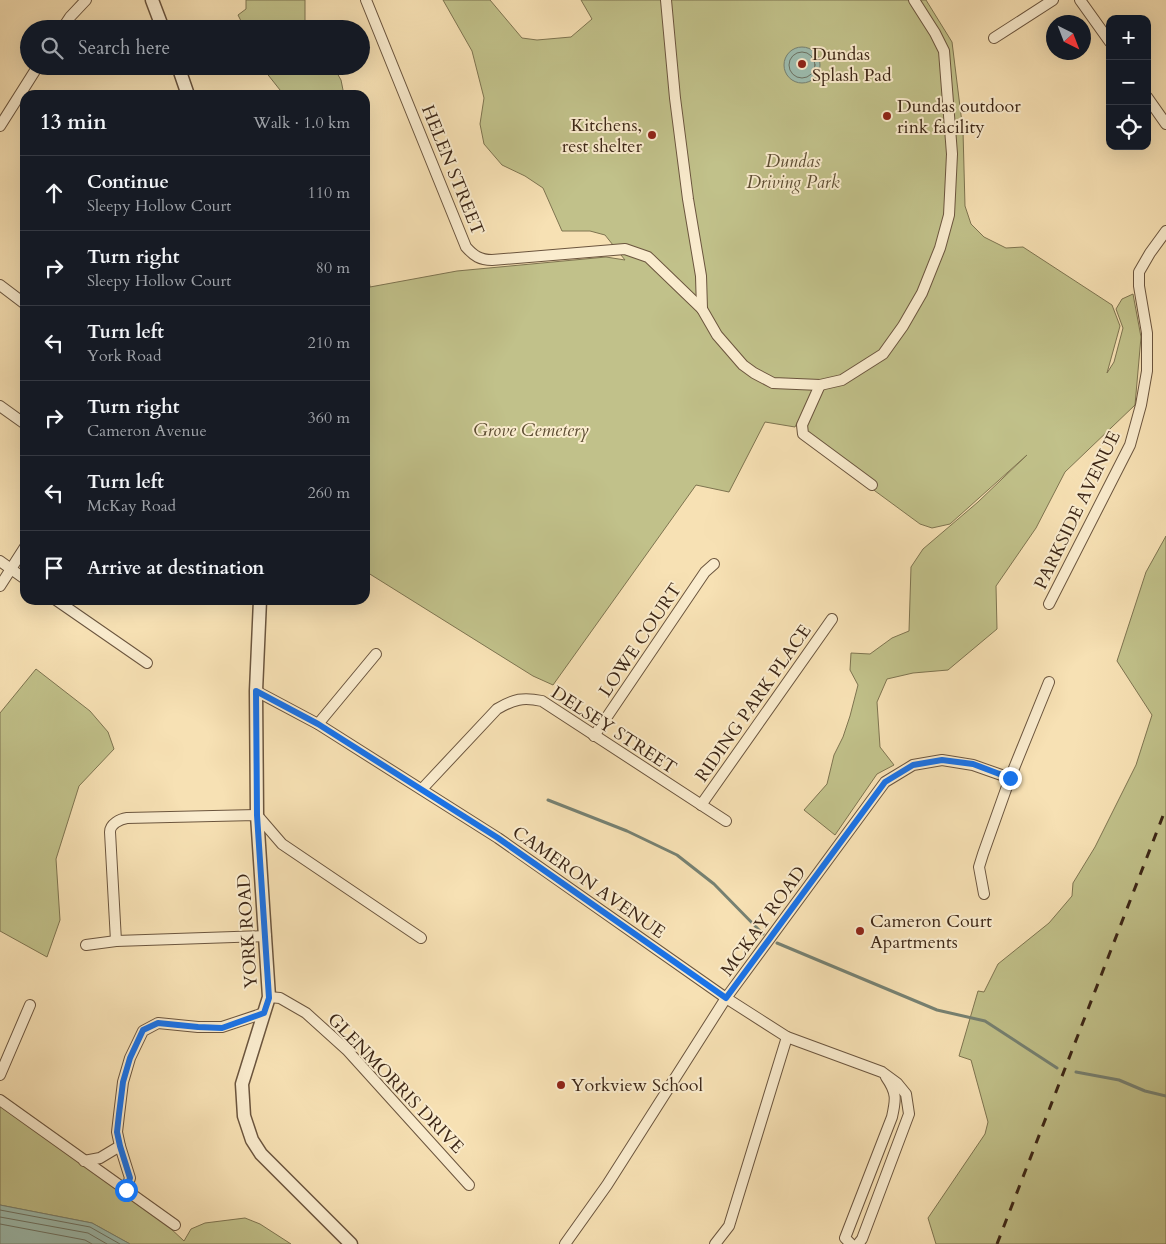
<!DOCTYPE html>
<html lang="en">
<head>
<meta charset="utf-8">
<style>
  :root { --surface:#171b24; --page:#242831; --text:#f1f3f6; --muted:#9ea1a6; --line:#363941 }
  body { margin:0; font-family:Cardo,serif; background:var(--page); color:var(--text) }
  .controls { position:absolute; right:15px; top:15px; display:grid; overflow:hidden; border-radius:10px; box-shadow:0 5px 20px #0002 }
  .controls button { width:45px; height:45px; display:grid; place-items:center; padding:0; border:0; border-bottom:1px solid var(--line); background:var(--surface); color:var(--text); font:25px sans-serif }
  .compass { position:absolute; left:1046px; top:15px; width:45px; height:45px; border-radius:50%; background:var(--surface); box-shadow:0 5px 20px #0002; rotate:138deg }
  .stop { position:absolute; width:15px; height:15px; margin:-11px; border:4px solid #1a73e8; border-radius:50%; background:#fff }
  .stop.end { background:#1a73e8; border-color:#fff; box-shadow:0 1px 5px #0008 }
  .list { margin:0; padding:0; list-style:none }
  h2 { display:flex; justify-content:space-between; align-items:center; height:65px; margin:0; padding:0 20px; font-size:21px }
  h2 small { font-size:16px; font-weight:400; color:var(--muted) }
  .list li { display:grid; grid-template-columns:32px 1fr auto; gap:15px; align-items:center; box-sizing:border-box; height:75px; padding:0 20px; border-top:1px solid var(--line) }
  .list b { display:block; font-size:19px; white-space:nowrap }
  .list p { margin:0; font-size:16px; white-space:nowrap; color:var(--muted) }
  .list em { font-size:16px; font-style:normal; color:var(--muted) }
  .icon { flex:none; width:28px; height:28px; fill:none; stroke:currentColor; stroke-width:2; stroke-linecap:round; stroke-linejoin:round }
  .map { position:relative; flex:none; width:1166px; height:1244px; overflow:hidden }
  .search { position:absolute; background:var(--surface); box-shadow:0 5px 20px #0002; left:20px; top:20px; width:350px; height:55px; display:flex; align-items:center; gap:12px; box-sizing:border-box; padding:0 18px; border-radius:28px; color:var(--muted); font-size:19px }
  .panel { position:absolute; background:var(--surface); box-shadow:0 5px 20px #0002; left:20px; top:90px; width:350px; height:515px; border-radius:15px }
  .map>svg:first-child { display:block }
  .green { fill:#c1c18a; stroke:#7e7450 }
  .water { fill:#9dbdb0; stroke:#768172 }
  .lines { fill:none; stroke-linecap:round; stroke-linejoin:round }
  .shore { stroke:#6c7263; stroke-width:1 }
  .stream { stroke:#768172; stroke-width:3 }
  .minor-casing { stroke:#6b553e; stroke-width:12 }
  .tertiary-casing { stroke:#6b553e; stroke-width:15 }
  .minor { stroke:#faecce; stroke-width:10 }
  .tertiary { stroke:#faecce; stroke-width:12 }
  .rail { stroke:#3c2616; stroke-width:3; stroke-dasharray:9 9; stroke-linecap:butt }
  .route { stroke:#1a73e8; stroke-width:6 }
  .poi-dot { fill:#8f2418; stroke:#faecce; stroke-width:2 }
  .labels { text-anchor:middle; stroke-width:4; stroke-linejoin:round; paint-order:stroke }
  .poi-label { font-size:18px; fill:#3c2616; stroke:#faecce; text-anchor:start }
  .park-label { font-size:18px; font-style:italic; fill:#5d4d33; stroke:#faecce }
  .street-label { font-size:18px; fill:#3c2616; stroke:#faecce }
</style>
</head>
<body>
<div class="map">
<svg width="1166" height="1244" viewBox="0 0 1166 1244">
  <rect width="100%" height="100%" fill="#f7e1b4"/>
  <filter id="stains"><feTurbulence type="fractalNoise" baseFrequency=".004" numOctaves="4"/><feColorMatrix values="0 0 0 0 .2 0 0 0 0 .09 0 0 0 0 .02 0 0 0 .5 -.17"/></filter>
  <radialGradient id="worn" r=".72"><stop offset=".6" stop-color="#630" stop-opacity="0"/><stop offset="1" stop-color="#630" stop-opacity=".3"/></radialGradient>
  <g class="green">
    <path d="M246 0H305V26L307 29H245L238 15 246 9Z"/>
    <path d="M443 0H490L522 38 537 40 571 37 592 19 581 0H926L952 42 963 131 965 206 971 224 984 237 1006 248 1023 247 1112 305 1120 326 1107 373 1114 362 1123 328 1116 309 1122 299 1133 294 1141 337 1135 405 1065 472 1036 528 996 586 997 629 948 670 913 673 887 679 877 702 880 747 894 765 877 774 835 835 804 810 827 784 834 755 843 737 850 716 858 685 850 670 851 653 870 654 892 638 909 631 911 567 923 549 978 502 1027 455 950 524 932 528 920 524 803 438 801 424 798 421 795 427 765 422 729 492 696 485 553 685 533 676 365 571V252L370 287 457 271 606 257 625 260 605 235 590 231H562L543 188 525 176 502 165 484 144 480 124 484 98 472 51Z"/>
    <path d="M261 66H333L341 80 344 95H284Z"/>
    <path d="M1166 536V1244H936L928 1218 985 1134 988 1122 971 1060 959 1056 978 991 984 992 998 964 1049 923 1072 896 1073 883 1095 847 1136 765 1152 715 1117 661 1146 572Z"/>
    <path d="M36 669 90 711 108 732 114 749 79 786 56 859 60 920 47 957 0 931V713Z"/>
    <path d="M0 1095 92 1165 138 1198 184 1241 191 1229 205 1223 245 1218 260 1224 291 1244H130L92 1223 0 1205Z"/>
  </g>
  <g class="water">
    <circle cx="802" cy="65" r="18"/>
    <path d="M0 1205 92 1223 130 1244H0Z"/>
  </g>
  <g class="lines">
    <g class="shore">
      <circle cx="802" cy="65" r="13"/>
      <path d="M0 1210 90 1227 120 1244"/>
      <path d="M0 1217 88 1233 107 1244"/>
      <path d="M0 1224 85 1240 92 1244"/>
    </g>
    <g class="stream">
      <path d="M548 800 627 831 677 855 714 884 763 934"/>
      <path d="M777 943 937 1010 985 1021 1057 1068"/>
      <path d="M1076 1072 1119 1080 1145 1091 1166 1096"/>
    </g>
    <g class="minor-casing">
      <g id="minor">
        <path d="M366 0 466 247C474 256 480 260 492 260L625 249 648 257 702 309"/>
        <path d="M666 0 675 98 688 199 701 276 702 309 717 335 743 365 754 373 773 383 820 385 842 380 883 354 903 326 922 293 940 248 949 215 952 154 944 51 935 33 914 0"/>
        <path d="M1080 0 1110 42"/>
        <path d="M62 29 70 17 86 0"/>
        <path d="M994 38 1053 0"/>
        <path d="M1147 97 1166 124"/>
        <path d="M0 126 38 66"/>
        <path d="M0 285 25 304"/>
        <path d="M820 385 802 425 803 434 872 485"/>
        <path d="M0 406 25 424"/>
        <path d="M0 561 25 579"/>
        <path d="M0 586 25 547"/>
        <path d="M56 600 147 663"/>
        <path d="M1049 604 1130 445 1141 405 1147 371V333L1139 286V272L1150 253 1166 231"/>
        <path d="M256 691 318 724 498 838 726 998 787 1037 882 1072 897 1083 906 1094 909 1114 862 1239 858 1244"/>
        <path d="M318 724 376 654"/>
        <path d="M594 736 705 572 714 564"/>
        <path d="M422 789 497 709C514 699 523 697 542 701L726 821"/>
        <path d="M701 805 832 619"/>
        <path d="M984 894 979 867 983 854 1010 778 1049 682"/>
        <path d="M116 941 110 832C110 824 120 819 127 818L257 815 282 844 421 938"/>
        <path d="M86 945 116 941 266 936"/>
        <path d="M269 997 280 998 306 1013 347 1050 469 1185"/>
        <path d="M0 1075 30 1005"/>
        <path d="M0 1100 175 1225"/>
        <path d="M84 1161 100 1158 120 1146"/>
        <path d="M126 1190 130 1178 120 1146 117 1132 119 1115 123 1082 130 1058 143 1031 158 1023 198 1027H222L264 1013"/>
        <path d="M565 1244 607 1185 726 998 885 782 913 765 942 760 973 765 1010 778"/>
        <path d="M715 1244 729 1226 787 1037"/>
        <path d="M851 1244 845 1238 892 1117C896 1099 897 1093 886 1077"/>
      </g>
    </g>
    <g class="tertiary-casing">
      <g id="tertiary">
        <path d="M152 0 163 29"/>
        <path d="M178 66 188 95"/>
        <path d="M260 600 256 691 257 815 269 997 242 1084 244 1116 252 1140 261 1154 351 1244"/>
      </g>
    </g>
    <use href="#minor" class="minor"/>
    <use href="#tertiary" class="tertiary"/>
    <path class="rail" d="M997 1244 1166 808"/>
  </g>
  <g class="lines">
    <path class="route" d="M126 1190 130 1178 120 1146 117 1132 119 1114 123 1082 130 1058 143 1030 158 1023 198 1027 222 1028 264 1013 269 998 257 815 256 691 318 724 498 838 726 998 885 782 913 765 942 760 973 764 1010 778"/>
  </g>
  <g class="poi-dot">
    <circle cx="802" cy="64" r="5"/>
    <circle cx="887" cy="116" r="5"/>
    <circle cx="652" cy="135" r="5"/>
    <circle cx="860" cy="931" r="5"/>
    <circle cx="561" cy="1085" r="5"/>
  </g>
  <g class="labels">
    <g class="poi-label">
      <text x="812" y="60">Dundas<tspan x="812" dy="21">Splash Pad</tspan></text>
      <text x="897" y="112">Dundas outdoor<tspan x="897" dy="21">rink facility</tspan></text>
      <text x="642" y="131" text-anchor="end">Kitchens,<tspan x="642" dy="21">rest shelter</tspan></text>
      <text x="870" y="927">Cameron Court<tspan x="870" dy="21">Apartments</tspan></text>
      <text x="571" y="1091">Yorkview School</text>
    </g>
    <g class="park-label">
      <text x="793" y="167">Dundas<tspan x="793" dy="21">Driving Park</tspan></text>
      <text x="531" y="436">Grove Cemetery</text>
    </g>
    <g class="street-label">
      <text transform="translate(453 170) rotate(68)" y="6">HELEN STREET</text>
      <text transform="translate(1077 510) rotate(-64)" y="6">PARKSIDE AVENUE</text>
      <text transform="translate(640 640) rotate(-56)" y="6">LOWE COURT</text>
      <text transform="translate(753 703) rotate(-55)" y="6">RIDING PARK PLACE</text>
      <text transform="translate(614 730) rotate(33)" y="6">DELSEY STREET</text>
      <text transform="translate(589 882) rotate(35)" y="6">CAMERON AVENUE</text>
      <text transform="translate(763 921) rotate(-54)" y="6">MCKAY ROAD</text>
      <text transform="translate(247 931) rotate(-94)" y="6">YORK ROAD</text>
      <text transform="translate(396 1083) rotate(46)" y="6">GLENMORRIS DRIVE</text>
    </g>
  </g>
  <rect width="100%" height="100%" filter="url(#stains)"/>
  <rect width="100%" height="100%" fill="url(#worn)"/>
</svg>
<div class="controls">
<button>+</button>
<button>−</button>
<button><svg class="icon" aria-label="locate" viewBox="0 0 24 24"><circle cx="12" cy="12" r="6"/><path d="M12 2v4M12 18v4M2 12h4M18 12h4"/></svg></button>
</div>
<svg class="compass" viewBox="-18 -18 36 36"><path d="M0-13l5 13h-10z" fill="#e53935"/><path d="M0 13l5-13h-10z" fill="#9ea1a6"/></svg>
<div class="stop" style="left:126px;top:1190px"></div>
<div class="stop end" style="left:1010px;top:778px"></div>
<div class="search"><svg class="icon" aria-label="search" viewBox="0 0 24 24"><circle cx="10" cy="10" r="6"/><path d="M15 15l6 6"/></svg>Search here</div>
<section class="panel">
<h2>13 min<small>Walk · 1.0 km</small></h2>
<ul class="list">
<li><svg class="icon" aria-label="ahead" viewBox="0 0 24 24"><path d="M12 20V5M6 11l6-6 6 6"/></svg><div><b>Continue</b><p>Sleepy Hollow Court</p></div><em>110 m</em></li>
<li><svg class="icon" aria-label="right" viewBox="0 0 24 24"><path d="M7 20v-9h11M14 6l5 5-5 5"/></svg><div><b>Turn right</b><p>Sleepy Hollow Court</p></div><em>80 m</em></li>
<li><svg class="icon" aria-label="left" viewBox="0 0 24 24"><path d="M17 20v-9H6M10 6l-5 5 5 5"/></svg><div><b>Turn left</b><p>York Road</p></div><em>210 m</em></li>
<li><svg class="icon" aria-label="right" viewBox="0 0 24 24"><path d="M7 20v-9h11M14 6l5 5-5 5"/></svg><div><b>Turn right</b><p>Cameron Avenue</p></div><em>360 m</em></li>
<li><svg class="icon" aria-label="left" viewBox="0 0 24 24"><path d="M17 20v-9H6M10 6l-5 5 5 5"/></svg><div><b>Turn left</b><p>McKay Road</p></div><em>260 m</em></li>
<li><svg class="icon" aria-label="arrive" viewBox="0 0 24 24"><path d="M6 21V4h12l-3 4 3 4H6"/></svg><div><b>Arrive at destination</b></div></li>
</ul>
</section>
</div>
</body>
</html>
